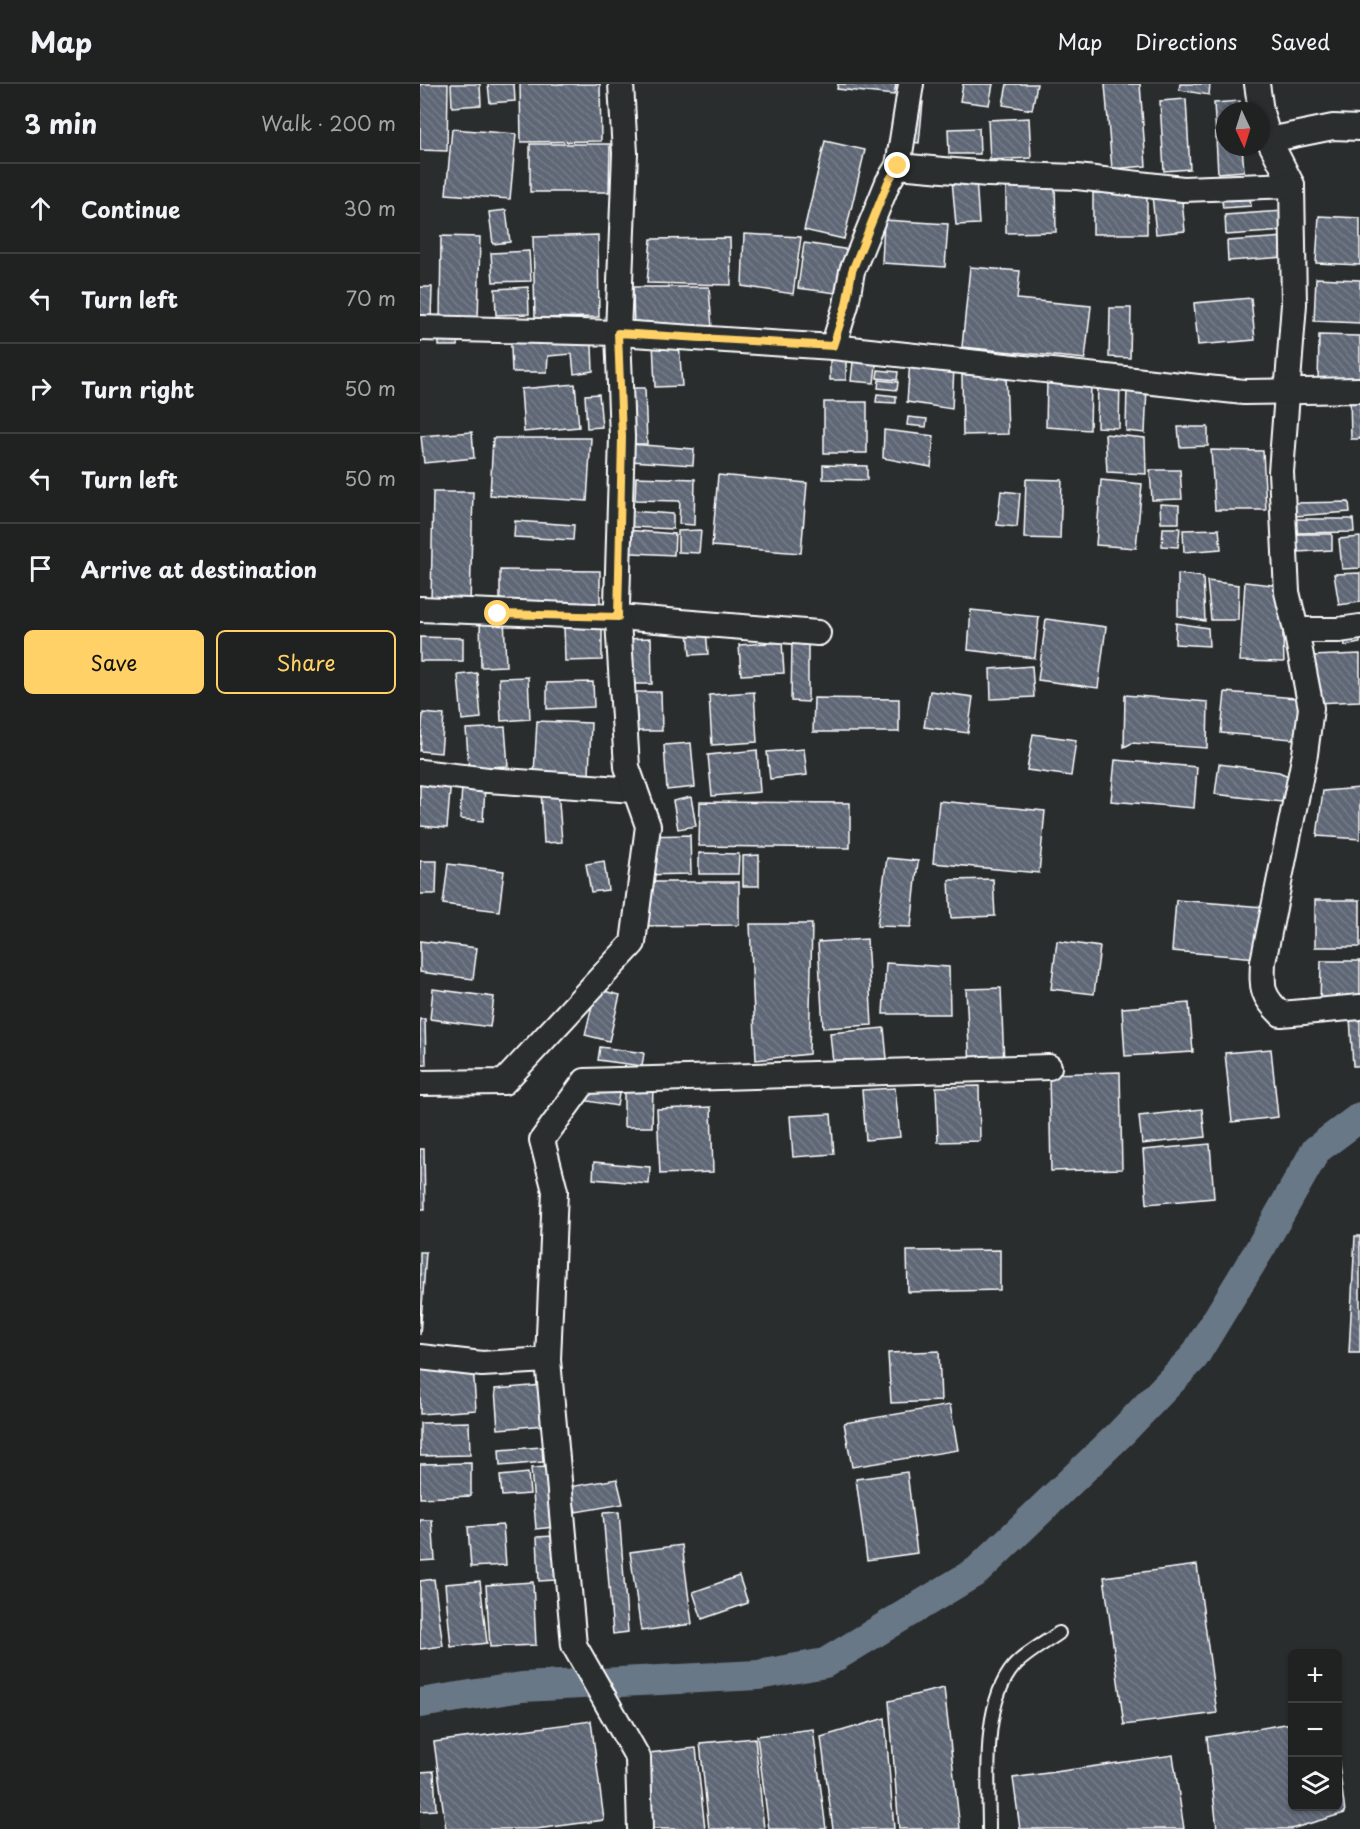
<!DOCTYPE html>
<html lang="en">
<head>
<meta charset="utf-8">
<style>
  :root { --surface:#202222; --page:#282a2a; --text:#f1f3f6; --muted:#a2a4a5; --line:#3d3f40; --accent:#ffd166 }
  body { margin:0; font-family:"Playpen Sans",sans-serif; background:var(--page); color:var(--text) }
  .controls { position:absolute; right:18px; bottom:18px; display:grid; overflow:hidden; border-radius:9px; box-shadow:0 2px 4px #0004 }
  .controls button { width:54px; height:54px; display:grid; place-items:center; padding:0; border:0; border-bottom:2px solid var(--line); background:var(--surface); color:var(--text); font:30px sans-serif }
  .compass { position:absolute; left:796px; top:18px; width:54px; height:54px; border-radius:50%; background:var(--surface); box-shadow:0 2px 4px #0004; rotate:176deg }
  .stop { position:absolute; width:18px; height:18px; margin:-14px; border:4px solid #ffd166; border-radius:50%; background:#fff }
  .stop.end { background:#ffd166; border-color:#fff; box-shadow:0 2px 6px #0008 }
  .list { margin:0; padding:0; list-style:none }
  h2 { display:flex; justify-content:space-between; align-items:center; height:78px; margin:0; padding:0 24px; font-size:26px }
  h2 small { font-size:20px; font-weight:400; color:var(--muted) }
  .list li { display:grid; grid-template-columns:39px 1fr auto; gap:18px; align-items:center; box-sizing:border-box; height:90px; padding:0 24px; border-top:2px solid var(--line) }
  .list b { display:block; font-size:22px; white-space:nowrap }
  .list em { font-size:20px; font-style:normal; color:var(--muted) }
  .actions { display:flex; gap:12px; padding:18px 24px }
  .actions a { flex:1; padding:14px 0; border:2px solid var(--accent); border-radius:9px; text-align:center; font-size:21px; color:var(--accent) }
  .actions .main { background:var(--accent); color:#111 }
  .icon { flex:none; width:33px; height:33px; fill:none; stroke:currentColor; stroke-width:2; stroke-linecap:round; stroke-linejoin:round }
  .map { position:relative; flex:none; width:940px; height:1745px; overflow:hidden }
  header { display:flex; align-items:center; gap:36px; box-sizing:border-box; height:84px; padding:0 30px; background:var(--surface); border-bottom:2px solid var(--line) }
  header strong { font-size:28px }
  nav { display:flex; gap:33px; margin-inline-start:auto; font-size:21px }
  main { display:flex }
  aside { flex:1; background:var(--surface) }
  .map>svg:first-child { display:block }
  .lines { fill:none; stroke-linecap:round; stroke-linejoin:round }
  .canal { stroke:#697887; stroke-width:30 }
  .building { fill:url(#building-back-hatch); stroke:#fff; stroke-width:1.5 }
  .lane-casing { stroke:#fff; stroke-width:16 }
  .street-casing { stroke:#fff; stroke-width:28 }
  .lane { stroke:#2a2d2e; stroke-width:12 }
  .street { stroke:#2a2d2e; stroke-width:24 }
  .route { stroke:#ffd166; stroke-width:8 }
</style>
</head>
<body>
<header>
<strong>Map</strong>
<nav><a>Map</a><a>Directions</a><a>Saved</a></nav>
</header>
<main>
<aside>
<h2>3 min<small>Walk · 200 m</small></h2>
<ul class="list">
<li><svg class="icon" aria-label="ahead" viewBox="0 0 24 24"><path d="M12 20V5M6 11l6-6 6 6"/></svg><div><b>Continue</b></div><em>30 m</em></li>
<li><svg class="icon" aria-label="left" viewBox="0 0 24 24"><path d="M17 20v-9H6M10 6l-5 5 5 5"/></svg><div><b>Turn left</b></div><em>70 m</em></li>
<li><svg class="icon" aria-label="right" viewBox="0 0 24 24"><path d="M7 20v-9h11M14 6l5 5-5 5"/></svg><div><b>Turn right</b></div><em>50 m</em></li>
<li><svg class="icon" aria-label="left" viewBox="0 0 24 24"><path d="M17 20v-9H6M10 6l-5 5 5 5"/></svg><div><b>Turn left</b></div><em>50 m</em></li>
<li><svg class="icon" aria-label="arrive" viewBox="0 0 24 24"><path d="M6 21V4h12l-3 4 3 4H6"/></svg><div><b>Arrive at destination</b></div></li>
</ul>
<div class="actions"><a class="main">Save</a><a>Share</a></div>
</aside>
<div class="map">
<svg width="940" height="1745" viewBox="0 0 940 1745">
  <defs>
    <pattern id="building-back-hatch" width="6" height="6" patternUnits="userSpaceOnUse" patternTransform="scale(1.5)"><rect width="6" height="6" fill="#5e6674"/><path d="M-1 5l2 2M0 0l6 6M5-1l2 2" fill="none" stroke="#767d89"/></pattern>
  </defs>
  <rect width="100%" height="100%" fill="#2a2d2e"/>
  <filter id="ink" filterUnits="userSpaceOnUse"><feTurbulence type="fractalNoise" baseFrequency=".0167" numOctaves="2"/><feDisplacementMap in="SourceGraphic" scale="12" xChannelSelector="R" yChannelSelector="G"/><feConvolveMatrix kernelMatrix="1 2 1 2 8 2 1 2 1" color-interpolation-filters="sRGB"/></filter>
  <g filter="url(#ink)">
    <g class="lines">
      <path class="canal" d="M0 1619 102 1603 338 1591 405 1579 557 1487 700 1350 774 1273 841 1163 896 1066 940 1033"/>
    </g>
    <g class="building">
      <path d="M0 0H28L27 67 0 66Z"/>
      <path d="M31 0H60L61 21 32 23Z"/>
      <path d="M68 0H94L95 17 70 19Z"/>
      <path d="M100 0H180L181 57 101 58Z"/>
      <path d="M418 0H476L474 11 417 5Z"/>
      <path d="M543 0H573L569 21 540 17Z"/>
      <path d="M587 0H617L612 26 583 21Z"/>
      <path d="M685 0H720L726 82 692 85Z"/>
      <path d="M760 0H790L789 11 759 6Z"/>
      <path d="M766 15 770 85 744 87 740 17Z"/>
      <path d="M480 16 503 18 499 59 475 56Z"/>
      <path d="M820 17V27H805V63H822L824 87 798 89 794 19Z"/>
      <path d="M609 34 611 74 570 76 568 36Z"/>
      <path d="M559 44 560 70H529L528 45Z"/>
      <path d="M32 45 96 50 90 115 26 110Z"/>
      <path d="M405 57 445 66 424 155 384 146Z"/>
      <path d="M110 60H190L189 108H110Z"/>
      <path d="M556 94 559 140 536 141 532 96Z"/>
      <path d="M586 97H635L636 148 586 149Z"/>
      <path d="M829 106 831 122 803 124 801 110Z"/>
      <path d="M761 107 765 147 736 150 732 111Z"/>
      <path d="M727 108V150H673V109Z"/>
      <path d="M86 126 90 158 73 160 69 128Z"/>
      <path d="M863 127 865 147 806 151 805 131Z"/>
      <path d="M899 132 940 134V181L896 179Z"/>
      <path d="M464 136 528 140 525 183 462 179Z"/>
      <path d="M324 150 381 153 373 210 322 202Z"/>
      <path d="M178 151 179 233 115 234 113 153Z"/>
      <path d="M21 152 60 153 58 238 20 237Z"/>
      <path d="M865 153 866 173 808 177 807 157Z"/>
      <path d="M310 154 311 201 227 199 231 155Z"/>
      <path d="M384 159 430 166 424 210 378 204Z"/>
      <path d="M109 167 111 197 73 198 71 169Z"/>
      <path d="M550 183 600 187 597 215 671 222 665 275 542 263Z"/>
      <path d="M896 194 940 196V239L894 237Z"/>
      <path d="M0 203H12L11 235H0Z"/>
      <path d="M108 203 109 230 76 231 75 205Z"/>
      <path d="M213 203H289L292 244 214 248Z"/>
      <path d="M831 214 835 256 778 261 774 219Z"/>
      <path d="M690 224H711L710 274 689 273Z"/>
      <path d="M171 237 173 287 154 290 152 270 128 272 127 288H92L90 240Z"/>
      <path d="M19 241H41L38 262H19Z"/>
      <path d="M899 251 940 252V302L898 301Z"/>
      <path d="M259 257 262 302 235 303 233 258Z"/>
      <path d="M434 269 457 272 454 299 431 297Z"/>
      <rect x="410" y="272" width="16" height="24"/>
      <path d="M490 276 534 283 532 325 487 318Z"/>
      <path d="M458 286 478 288 477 296 457 294Z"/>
      <path d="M586 289 588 350 543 351 542 291Z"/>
      <path d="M627 295 671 297 670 346 626 343Z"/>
      <path d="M459 296 478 298 477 306 458 304Z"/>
      <path d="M678 297H700L699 344 677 343Z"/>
      <path d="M155 300 159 343 104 348 101 305Z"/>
      <path d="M707 300 727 302 725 349 706 347Z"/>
      <path d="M208 304H225L227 360H209Z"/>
      <path d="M179 310 182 343 167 344 165 311Z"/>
      <path d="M457 310 476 312V319L456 318Z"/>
      <path d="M930 312H940V355H931Z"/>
      <rect x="404" y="318" width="43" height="51"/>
      <path d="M488 333 507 335 506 343 487 341Z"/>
      <path d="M758 343H788V362L760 363Z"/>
      <path d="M464 346 514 352 511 383 463 374Z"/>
      <path d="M52 348 54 374 4 379 1 352Z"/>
      <path d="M685 350 725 354 726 390 687 388Z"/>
      <path d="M73 354H171L167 417 70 411Z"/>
      <path d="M197 359 274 365 273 381 195 376Z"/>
      <path d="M791 366 843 367 846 426H795Z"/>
      <path d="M403 381 447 382V396L403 395Z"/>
      <path d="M730 386H760L762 415 732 416Z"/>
      <path d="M298 391 387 399 381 469 292 462Z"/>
      <path d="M216 393 275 395 274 441 259 440 260 417 215 416Z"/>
      <path d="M606 395 642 396 640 455 604 454Z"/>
      <path d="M681 396 722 400 716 464 676 461Z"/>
      <path d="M581 407 600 409 597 443 577 441Z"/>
      <path d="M13 408H53L50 520 11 519Z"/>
      <path d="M929 418 930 428 875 432 873 419Z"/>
      <path d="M740 420 759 421V439H741Z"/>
      <path d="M195 426 253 430V445L194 442Z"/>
      <path d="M875 435H933L934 448 876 449Z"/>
      <path d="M95 437 154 441 153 456 94 453Z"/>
      <path d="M743 444H760L758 463 742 462Z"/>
      <path d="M194 445 255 450 254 471 192 468Z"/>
      <path d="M799 445 801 465 764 468 763 446Z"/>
      <path d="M281 446 279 469 258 468V447Z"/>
      <path d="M875 450H912V466L878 468Z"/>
      <path d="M940 453V484L922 485 919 455Z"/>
      <path d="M80 486 180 487V526L80 525Z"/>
      <path d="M940 489V518L919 521 914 490Z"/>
      <path d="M758 490 783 493 785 537 758 532Z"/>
      <path d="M787 497 819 501 818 536H791Z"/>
      <path d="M825 498 861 502 864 578 820 577Z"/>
      <path d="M551 526 619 533 615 574 548 566Z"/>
      <path d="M84 532 86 582 61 583 60 533Z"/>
      <path d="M922 532H940V559L925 562Z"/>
      <path d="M626 535 686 543 678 604 618 596Z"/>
      <path d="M756 539 788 544 789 562 755 560Z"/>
      <path d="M182 540V576L145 577 144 541Z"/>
      <path d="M286 545 288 570 270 571 268 547Z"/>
      <path d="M0 553 43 554V577H0Z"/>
      <path d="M231 554 232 600H204V555Z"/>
      <path d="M362 558 364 589 321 591 319 561Z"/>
      <path d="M372 559H388V618L371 617Z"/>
      <path d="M940 570V617L895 619 892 572Z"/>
      <path d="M612 582 614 613 571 615 570 585Z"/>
      <path d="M57 589 61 634 42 636 38 591Z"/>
      <path d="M108 593 110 635 81 637 79 594Z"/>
      <path d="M173 598 174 623 127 625V599Z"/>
      <path d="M510 607 553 613 548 649 504 643Z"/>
      <path d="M209 608H241L242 647H209Z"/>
      <path d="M334 608 337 658 292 661 289 611Z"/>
      <path d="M805 608 887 615 884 656 801 649Z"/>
      <path d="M705 611 788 618 787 664 712 659 704 663Z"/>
      <path d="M394 614 479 615V648H393Z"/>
      <path d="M3 629 24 631 21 669 0 667Z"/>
      <path d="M117 637 171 639 169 692 114 690Z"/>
      <path d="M85 643 88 682 49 684 46 645Z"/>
      <path d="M613 650 656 656 651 692 607 686Z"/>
      <path d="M271 659 275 703 247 706 244 661Z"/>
      <path d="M384 665 387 691 350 695 347 668Z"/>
      <path d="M337 666 340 708 292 712 288 671Z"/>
      <path d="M695 676 777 683 774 724 691 717Z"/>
      <path d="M799 680 859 688 873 694 870 719 795 710Z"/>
      <path d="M43 686 66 687 63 737 40 735Z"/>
      <path d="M0 693 31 695 27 744 0 742Z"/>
      <path d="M940 704V755L897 752 903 707Z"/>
      <path d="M138 705 142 758 124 759 121 706Z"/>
      <path d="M271 713 276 742 258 745 253 717Z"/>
      <path d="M519 717 625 727 619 789 513 779Z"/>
      <path d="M280 718 430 719V764L279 762Z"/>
      <path d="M270 751 271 790 217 791V752Z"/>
      <path d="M279 769 319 770 318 790H279Z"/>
      <path d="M339 771V802H323V772Z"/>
      <path d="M467 774 498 777 491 843 457 842Z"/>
      <path d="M0 777H17L16 810H0Z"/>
      <path d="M184 777 188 806 171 808 166 780Z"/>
      <path d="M28 780 84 787 79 827 23 820Z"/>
      <path d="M573 795 575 832 531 834 529 796Z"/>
      <path d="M218 798H319V841L218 842Z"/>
      <path d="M756 816 843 823 838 874 752 867Z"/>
      <rect x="895" y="816" width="45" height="47"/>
      <path d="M330 840H392L389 970 336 976Z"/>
      <path d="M447 855 452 941 403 944 398 858Z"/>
      <path d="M0 857 57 864 53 895 0 888Z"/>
      <path d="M637 857 680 863 674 910 631 905Z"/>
      <path d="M901 877H940V921H900Z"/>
      <path d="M466 879 529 883 530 930H463Z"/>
      <path d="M581 904 584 981 550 983 546 905Z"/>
      <path d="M13 905 74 913 70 943 10 935Z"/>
      <path d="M176 905 200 911 189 957 165 951Z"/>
      <path d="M769 919 773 968 705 972 702 924Z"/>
      <path d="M940 932V982H933L930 933Z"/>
      <path d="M0 935H5L6 981H0Z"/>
      <path d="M464 944 468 985 414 990 410 949Z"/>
      <path d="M180 963 224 969 222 982 178 976Z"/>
      <path d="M851 965 858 1033 812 1038 805 969Z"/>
      <path d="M700 988 702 1085 631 1087 629 990Z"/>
      <path d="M154 989 201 997 197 1022 150 1014Z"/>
      <path d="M559 1002 560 1057 518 1058 516 1003Z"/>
      <path d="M204 1003H233L232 1043H204Z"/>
      <path d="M475 1004 480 1053 446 1056 442 1006Z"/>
      <path d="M291 1023 293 1088 240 1090 237 1025Z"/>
      <path d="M782 1025 785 1053 722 1060 719 1032Z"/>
      <path d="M411 1030 414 1070 373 1073 370 1032Z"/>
      <path d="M790 1060 794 1114 727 1120 723 1066Z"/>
      <path d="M0 1065H4L5 1125H0Z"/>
      <path d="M174 1078 230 1083 229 1100 173 1095Z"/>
      <path d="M935 1152H940V1269H929Z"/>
      <path d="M580 1166V1206L488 1208 487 1167Z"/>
      <path d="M0 1168H6L0 1251Z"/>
      <path d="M519 1267 521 1317 471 1319 468 1269Z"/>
      <path d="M53 1281 56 1326 0 1330V1284Z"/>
      <path d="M134 1300 137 1340 78 1345 75 1305Z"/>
      <path d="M530 1321 538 1366 432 1383 424 1339Z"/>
      <path d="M49 1338 50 1371 0 1372V1339Z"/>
      <path d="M122 1363 123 1378 80 1382 79 1366Z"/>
      <path d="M51 1379V1412L0 1414V1380Z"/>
      <path d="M129 1383 134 1443 116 1445 111 1384Z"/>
      <path d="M487 1388 497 1469 447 1476 436 1395Z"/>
      <path d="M108 1389 110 1410 82 1412 80 1392Z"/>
      <path d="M197 1395 203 1420 156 1428 149 1403Z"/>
      <path d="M199 1428 208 1548 193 1550 183 1429Z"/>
      <path d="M0 1436H12L15 1476 0 1477Z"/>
      <path d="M83 1441 86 1481 51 1483 48 1443Z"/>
      <path d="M133 1452 135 1496 119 1497 117 1453Z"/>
      <path d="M262 1461 272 1540 221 1547 210 1468Z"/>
      <path d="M777 1481 797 1629 704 1641 684 1493Z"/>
      <path d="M319 1492 328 1519 282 1535 273 1508Z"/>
      <path d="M14 1495 23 1562 0 1565V1497Z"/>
      <path d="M60 1497 67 1559 31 1563 25 1500Z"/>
      <path d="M113 1498 116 1561 70 1563 66 1501Z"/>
      <path d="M524 1604 540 1745H479L469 1617Z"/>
      <path d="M465 1634 474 1745H413L401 1653Z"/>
      <path d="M171 1637 184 1736 116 1745H26L14 1658Z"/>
      <path d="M872 1639V1722H918V1672L925 1729 871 1745H797L787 1653Z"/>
      <path d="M393 1645 406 1745H349L337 1652Z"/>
      <path d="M335 1654 344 1745H289L280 1659Z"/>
      <path d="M276 1664 285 1745H227L219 1670Z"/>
      <path d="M753 1671 764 1745H600L593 1694Z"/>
      <path d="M14 1687 16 1726 0 1727V1688Z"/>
    </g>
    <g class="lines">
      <g class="lane-casing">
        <path id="lane" d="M569 1745C569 1697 561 1620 594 1582 606 1569 625 1559 639 1549"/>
      </g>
      <g class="street-casing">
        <g id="street">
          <path d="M837 0 841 27"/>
          <path d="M841 28 849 56"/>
          <path d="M940 44 913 43 849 56 872 101 874 220 861 388 867 508 876 546H919L940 543"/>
          <path d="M478 82 491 0"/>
          <path d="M0 244 198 249 413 263 824 308 940 306"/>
          <path d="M413 263 426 221 432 187 468 98 478 82 568 90 657 93 763 105 872 101"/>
          <path d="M0 525 198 533 398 549"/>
          <path d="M876 546 891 624 885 670 843 878C842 904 841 911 861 930L940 923"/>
          <path d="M0 688 68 696 215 706"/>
          <path d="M0 999 84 998 213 859 228 742 207 683 197 520 202 353 198 249 205 69 201 0"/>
          <path d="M0 1273 62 1280 128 1276 135 1107 122 1056 165 997 629 983"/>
          <path d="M128 1276 154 1561 218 1674 220 1745"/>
        </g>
      </g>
      <use href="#lane" class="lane"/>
      <use href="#street" class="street"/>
    </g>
  </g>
  <g class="lines" filter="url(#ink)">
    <path class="route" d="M78 530 198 533 202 353 198 249 413 262 426 221 432 187 468 98 478 82"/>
  </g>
</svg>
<div class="controls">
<button>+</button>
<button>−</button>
<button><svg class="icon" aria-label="layers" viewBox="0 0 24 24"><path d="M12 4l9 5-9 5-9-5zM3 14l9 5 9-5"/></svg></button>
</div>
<svg class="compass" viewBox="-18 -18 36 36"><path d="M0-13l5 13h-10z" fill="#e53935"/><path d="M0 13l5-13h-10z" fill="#a2a4a5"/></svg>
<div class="stop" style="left:78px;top:530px"></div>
<div class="stop end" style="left:478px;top:82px"></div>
</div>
</main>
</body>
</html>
